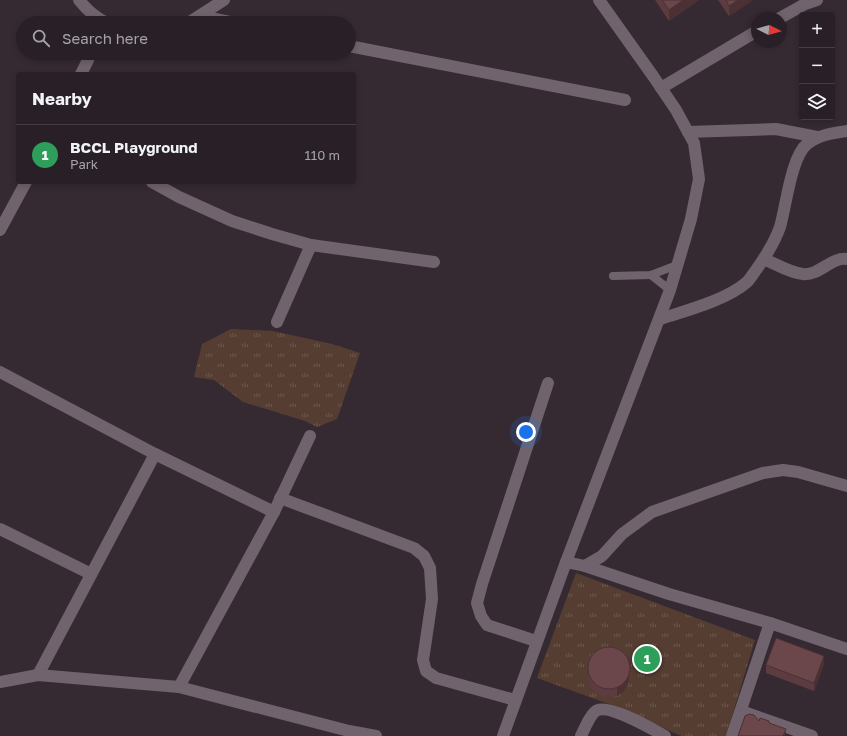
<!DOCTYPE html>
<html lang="en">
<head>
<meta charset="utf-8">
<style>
  :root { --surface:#282026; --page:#342d32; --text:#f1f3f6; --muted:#a5a3a7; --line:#443e43; --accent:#bca0f2 }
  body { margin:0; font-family:"Golos Text",sans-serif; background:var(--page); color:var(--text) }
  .controls { position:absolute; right:12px; top:12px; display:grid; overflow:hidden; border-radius:4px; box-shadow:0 2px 6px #0003 }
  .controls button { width:36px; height:36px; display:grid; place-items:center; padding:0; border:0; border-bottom:1px solid var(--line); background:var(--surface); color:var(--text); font:20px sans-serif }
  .compass { position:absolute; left:751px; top:12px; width:36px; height:36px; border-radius:50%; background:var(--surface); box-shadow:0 2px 6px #0003; rotate:96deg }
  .you { position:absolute; left:526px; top:432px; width:14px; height:14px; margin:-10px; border:3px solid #fff; border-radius:50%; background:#1a73e8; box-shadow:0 0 0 6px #1a73e833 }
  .badge { display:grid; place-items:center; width:26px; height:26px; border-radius:50%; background:var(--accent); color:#fff; font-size:13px; font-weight:700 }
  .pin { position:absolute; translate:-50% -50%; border:2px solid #fff; box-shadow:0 1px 4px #0006 }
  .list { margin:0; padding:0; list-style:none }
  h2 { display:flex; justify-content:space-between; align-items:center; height:52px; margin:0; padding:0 16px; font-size:17px }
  h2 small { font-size:13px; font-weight:400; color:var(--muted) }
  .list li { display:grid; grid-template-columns:26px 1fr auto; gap:12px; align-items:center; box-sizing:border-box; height:60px; padding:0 16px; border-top:1px solid var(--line) }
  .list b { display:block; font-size:15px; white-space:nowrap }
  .list p { margin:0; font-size:13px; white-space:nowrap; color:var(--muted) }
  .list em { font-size:13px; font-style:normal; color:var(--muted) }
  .icon { flex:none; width:22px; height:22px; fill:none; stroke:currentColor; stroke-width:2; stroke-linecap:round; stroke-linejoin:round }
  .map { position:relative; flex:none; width:847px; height:736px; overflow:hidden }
  .search { position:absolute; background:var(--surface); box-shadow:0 2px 6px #0003; left:16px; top:16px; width:340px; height:44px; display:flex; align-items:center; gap:10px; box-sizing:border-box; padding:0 14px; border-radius:22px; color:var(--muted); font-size:15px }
  .panel { position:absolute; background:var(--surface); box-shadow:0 2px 6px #0003; left:16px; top:72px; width:340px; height:112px; border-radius:4px }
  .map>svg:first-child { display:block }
  .park { fill:url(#park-tufts) }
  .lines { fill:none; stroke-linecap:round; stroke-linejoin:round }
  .lane { stroke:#71636d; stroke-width:8 }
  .street { stroke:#71636d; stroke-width:12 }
  .wall { fill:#5c3c40 }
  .shaded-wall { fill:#4b3134 }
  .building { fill:#6b464a; stroke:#4b3134 }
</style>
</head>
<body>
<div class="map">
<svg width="847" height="736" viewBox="0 0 847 736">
  <defs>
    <pattern id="park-tufts" width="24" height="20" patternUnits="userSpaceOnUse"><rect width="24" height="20" fill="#553d32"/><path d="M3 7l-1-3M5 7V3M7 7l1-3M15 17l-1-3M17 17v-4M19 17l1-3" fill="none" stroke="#6e5950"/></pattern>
  </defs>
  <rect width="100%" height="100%" fill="#362a32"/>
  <g class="park">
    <path d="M231 329 273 331 332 344 360 353 337 419 317 427 305 421 243 402 214 380 194 377 202 344Z"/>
    <path d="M576 573 755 640 726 736H681L628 711 537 678Z"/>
  </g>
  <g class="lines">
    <g class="lane">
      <path d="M651 275 670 290"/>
      <path d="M613 276 651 275 677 265"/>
    </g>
    <g class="street">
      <path d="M79 0C87 10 96 18 107 23"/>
      <path d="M200 16 235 23"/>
      <path d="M780 18 805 4 817 0"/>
      <path d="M188 23 224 0"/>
      <path d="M349 46 625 100"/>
      <path d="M81 74 88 60 90 53"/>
      <path d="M661 88 757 31"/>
      <path d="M688 132 776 129 817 137"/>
      <path d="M152 182 179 197 232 221 272 234 311 245 434 262"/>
      <path d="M0 230 26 182"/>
      <path d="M764 259C776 264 790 273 803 274 819 276 831 257 847 259"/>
      <path d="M660 319C685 311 727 300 747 282 750 279 753 274 756 270 766 256 774 244 780 227 786 207 791 157 807 144 818 135 833 133 847 131"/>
      <path d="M277 322 311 245"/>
      <path d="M0 372 155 454 274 512"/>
      <path d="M280 498 414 548 424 556 430 568 432 599 423 660 426 671 436 678 515 700"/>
      <path d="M0 529 91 574"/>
      <path d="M566 562 585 566 669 594 770 623 847 649"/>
      <path d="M585 566 602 556 622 534 652 512 763 473 783 470 798 472 847 486"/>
      <path d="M536 641 487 625 481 616 477 603 482 584 548 383"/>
      <path d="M38 675 155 454"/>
      <path d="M0 682 38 675 179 687 349 731 376 736"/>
      <path d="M179 687 274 512 310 436"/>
      <path d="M741 711 812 736"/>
      <path d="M503 736 566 562 670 290 691 219 699 179 694 143 676 110 653 76 599 0"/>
      <path d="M581 736C584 730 591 712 598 710 611 705 652 729 665 736"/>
      <path d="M732 736 770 623"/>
    </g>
  </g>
  <g class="wall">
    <path d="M655 0H699L669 21Z"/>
    <path d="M718 0H753L729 16Z"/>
    <path d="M824 664 814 691 766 673V665Z"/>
    <path d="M588 669 629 679 627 686 623 692 617 696 604 697 598 694 592 690 589 684 588 677Z"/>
  </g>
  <g class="shaded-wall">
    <path d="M683 0H699L669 21V10Z"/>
    <path d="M738 0H753L729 16V6Z"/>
    <path d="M824 656V664L814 691V683Z"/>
    <path d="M629 671V679L627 686 623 692 617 696V688Z"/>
    <path d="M786 729 785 736H783Z"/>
  </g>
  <g class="building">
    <path d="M662 0H683L669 10Z"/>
    <path d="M726 0H738L729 6Z"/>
    <path d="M776 638 824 656 814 683 766 665Z"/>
    <circle cx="609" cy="668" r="21"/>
    <path d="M749 714 754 715 759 721 760 718 769 721V723L786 729 783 736H738L745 716Z"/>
  </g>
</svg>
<div class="controls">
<button>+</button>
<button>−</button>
<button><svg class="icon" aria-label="layers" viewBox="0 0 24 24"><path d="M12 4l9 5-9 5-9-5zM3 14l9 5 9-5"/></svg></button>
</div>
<svg class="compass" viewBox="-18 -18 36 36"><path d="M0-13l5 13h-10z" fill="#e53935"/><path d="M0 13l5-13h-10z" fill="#a5a3a7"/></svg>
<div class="you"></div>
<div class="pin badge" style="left:647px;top:659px;background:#2e9e5b">1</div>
<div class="search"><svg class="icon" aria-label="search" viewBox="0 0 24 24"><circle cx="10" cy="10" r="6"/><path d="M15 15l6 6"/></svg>Search here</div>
<section class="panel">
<h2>Nearby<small></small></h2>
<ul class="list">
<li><span class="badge" style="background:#2e9e5b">1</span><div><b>BCCL Playground</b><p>Park</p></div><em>110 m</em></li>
</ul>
</section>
</div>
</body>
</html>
